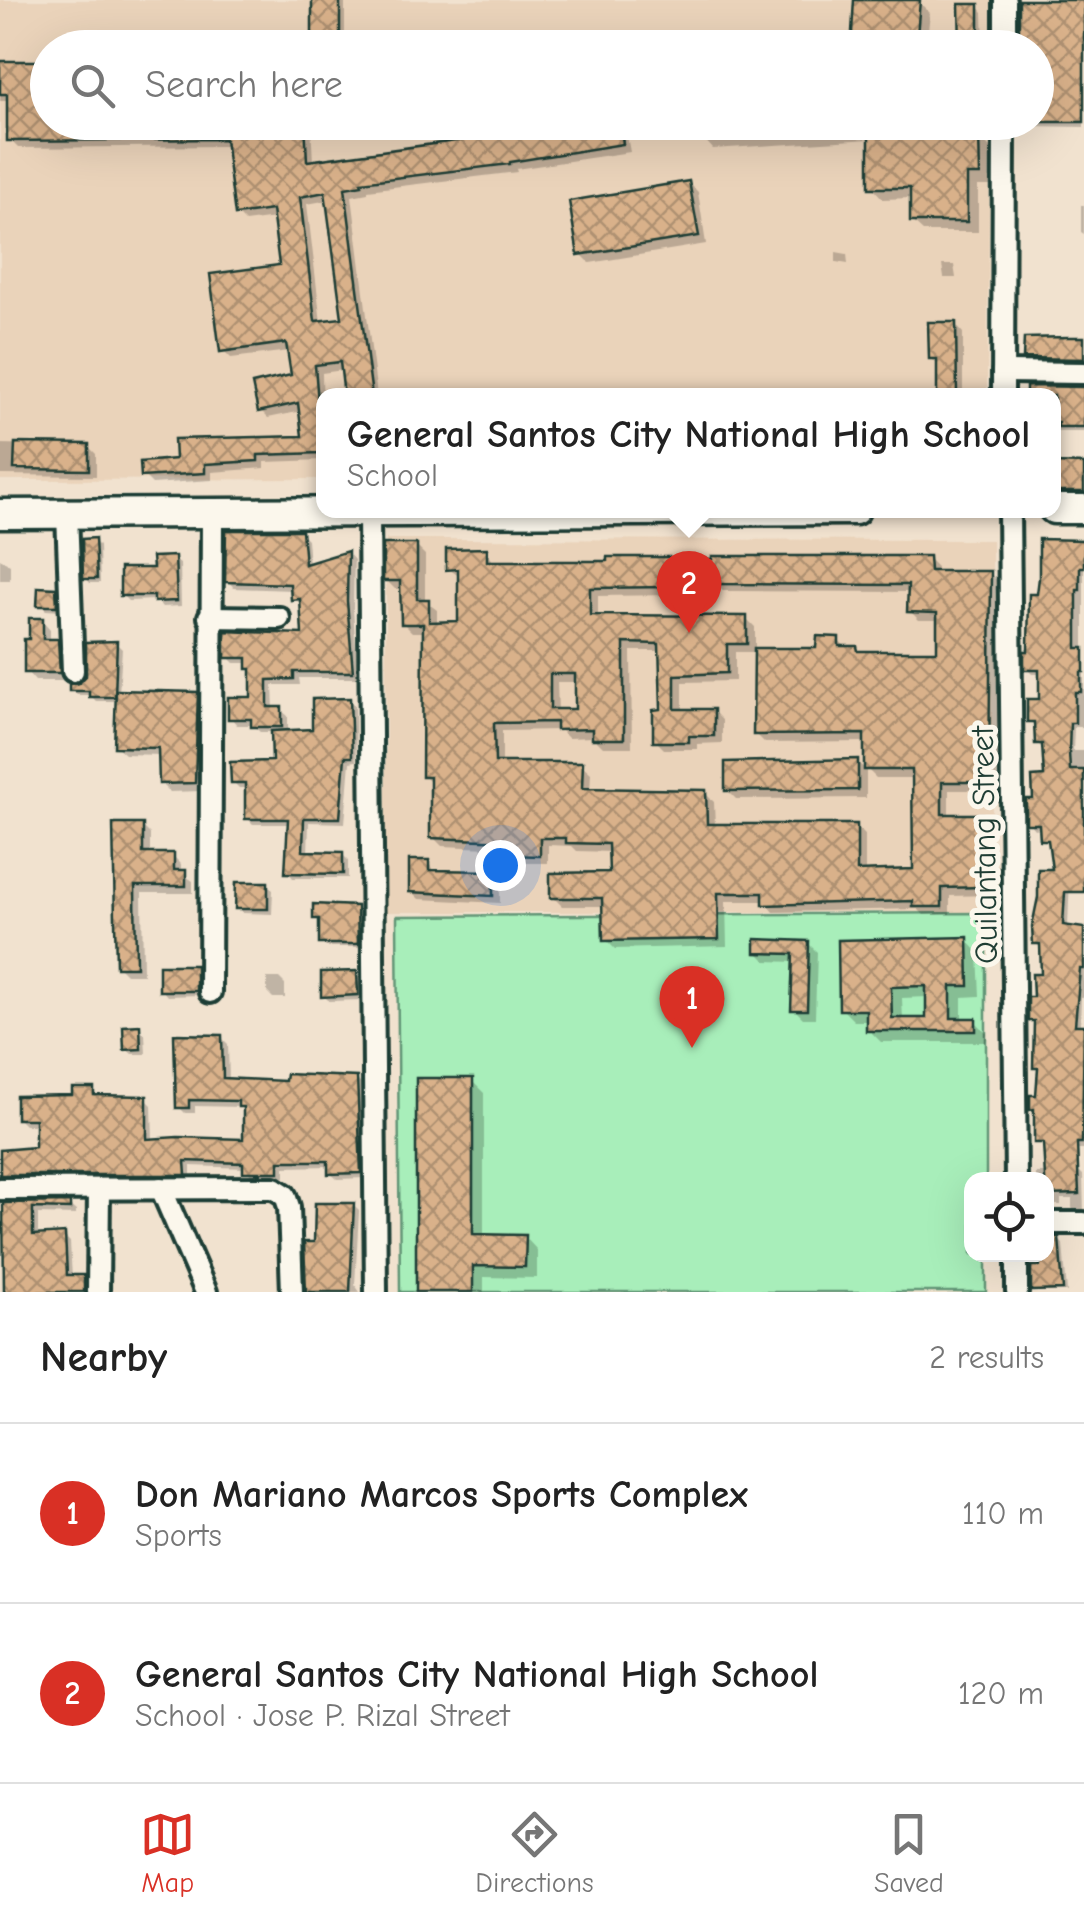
<!DOCTYPE html>
<html lang="en">
<head>
<meta charset="utf-8">
<style>
  :root { --surface:#fff; --page:#f6f6f6; --text:#222; --muted:#767676; --line:#e0e0e0; --accent:#d93025 }
  body { margin:0; font-family:"Comic Neue",sans-serif; background:var(--page); color:var(--text) }
  .controls { position:absolute; right:30px; bottom:30px; display:grid; overflow:hidden; border-radius:20px; box-shadow:0 10px 40px #0002 }
  .controls button { width:90px; height:90px; display:grid; place-items:center; padding:0; border:0; border-bottom:2px solid var(--line); background:var(--surface); color:var(--text); font:50px sans-serif }
  .you { position:absolute; left:500px; top:865px; width:35px; height:35px; margin:-25px; border:8px solid #fff; border-radius:50%; background:#1a73e8; box-shadow:0 0 0 15px #1a73e833 }
  .badge { display:grid; place-items:center; width:65px; height:65px; border-radius:50%; background:var(--accent); color:#fff; font-size:32px; font-weight:700 }
  .pin { position:absolute; translate:-50% -82px; filter:drop-shadow(0 2px 5px #0008) }
  .pin::after { content:''; position:absolute; top:52px; width:35px; height:30px; background:inherit; clip-path:polygon(0 0,100% 0,50% 100%) }
  .popup { position:absolute; left:316px; top:388px; width:745px; height:130px; box-sizing:border-box; display:grid; place-content:center; border-radius:20px; background:var(--surface); filter:drop-shadow(0 2px 8px #0005); font-size:32px; white-space:nowrap; color:var(--muted) }
  .popup b { font-size:38px; color:var(--text) }
  .popup::after { content:''; position:absolute; left:50%; top:100%; margin-left:-20px; border:20px solid transparent; border-top-color:var(--surface) }
  .list { margin:0; padding:0; list-style:none }
  h2 { display:flex; justify-content:space-between; align-items:center; height:130px; margin:0; padding:0 40px; font-size:42px }
  h2 small { font-size:32px; font-weight:400; color:var(--muted) }
  .list li { display:grid; grid-template-columns:65px 1fr auto; gap:30px; align-items:center; box-sizing:border-box; height:180px; padding:0 40px; border-top:2px solid var(--line) }
  .list b { display:block; font-size:38px; white-space:nowrap }
  .list p { margin:0; font-size:32px; white-space:nowrap; color:var(--muted) }
  .list em { font-size:32px; font-style:normal; color:var(--muted) }
  .icon { flex:none; width:55px; height:55px; fill:none; stroke:currentColor; stroke-width:2; stroke-linecap:round; stroke-linejoin:round }
  .map { position:relative; flex:none; width:1084px; height:1292px; overflow:hidden }
  .search { position:absolute; background:var(--surface); box-shadow:0 10px 40px #0002; left:30px; right:30px; top:30px; height:110px; display:flex; align-items:center; gap:25px; box-sizing:border-box; padding:0 35px; border-radius:55px; color:var(--muted); font-size:38px }
  .sheet { height:490px; background:var(--surface) }
  nav { display:flex; justify-content:space-around; align-items:center; box-sizing:border-box; height:140px; border-top:2px solid var(--line); background:var(--surface); font-size:28px; color:var(--muted) }
  nav a { display:grid; justify-items:center; gap:5px }
  nav .on { color:var(--accent) }
  .map>svg:first-child { display:block }
  .built { fill:#ead3ba }
  .pitch { fill:#a8eeba; stroke:#649677; stroke-width:2.5 }
  .shadow { fill:#0003; fill-rule:evenodd }
  .building { fill:url(#building-cross-hatch); stroke:#1f3d34; stroke-width:2.5; fill-rule:evenodd }
  .lines { fill:none; stroke-linecap:round; stroke-linejoin:round }
  .street-casing { stroke:#1f3d34; stroke-width:28 }
  .secondary-casing { stroke:#1f3d34; stroke-width:35 }
  .street { stroke:#fbf7ec; stroke-width:20 }
  .secondary { stroke:#fbf7ec; stroke-width:28 }
  .labels { text-anchor:middle; stroke-width:10; stroke-linejoin:round; paint-order:stroke }
  .street-label { font-size:32px; fill:#1f3d34; stroke:#fbf7ec }
</style>
</head>
<body>
<div class="map">
<svg width="1084" height="1292" viewBox="0 0 1084 1292">
  <defs>
    <pattern id="building-cross-hatch" width="8" height="8" patternUnits="userSpaceOnUse" patternTransform="scale(2.5)"><rect width="8" height="8" fill="#d9b18a"/><path d="M0 0l8 8M0 8l8-8" fill="none" stroke="#af9172"/></pattern>
  </defs>
  <rect width="100%" height="100%" fill="#f1e2cf"/>
  <filter id="ink" filterUnits="userSpaceOnUse"><feTurbulence type="fractalNoise" baseFrequency=".01" numOctaves="2"/><feDisplacementMap in="SourceGraphic" scale="20" xChannelSelector="R" yChannelSelector="G"/><feConvolveMatrix kernelMatrix="1 2 1 2 8 2 1 2 1" color-interpolation-filters="sRGB"/></filter>
  <g filter="url(#ink)">
    <g class="built">
      <path d="M0 0H992L991 47 48 48V122L990 123 987 395 324 396V479L0 480Z"/>
      <path d="M386 539 992 540V912H386Z"/>
    </g>
    <path class="pitch" d="M986 913V1179L972 1180V1254L986 1255V1292H400L397 916Z"/>
    <g class="shadow">
      <rect x="314" y="0" width="31" height="48"/>
      <path d="M1021 0H1084V127L1027 126 1023 122H1036V48Z"/>
      <path d="M919 2 930 13 926 48H854Z"/>
      <path d="M978 6 983 12 984 48H962Z"/>
      <path d="M0 64 48 122H311L313 162 619 122 626 130 630 152 516 169 517 172 368 190V193L352 196 377 396H346L343 370 322 373 324 460 265 462V468L212 472V480L152 484 144 476 305 438 302 411 268 418 260 410 293 377 290 351 231 358 223 350 281 267 275 218 245 222 237 214 228 146 18 148 10 140 9 101H0ZM329 200 345 320 321 323 307 204Z"/>
      <path d="M710 122 958 126 969 136H978L990 148V186H978V232H924L912 221V198L883 199 872 187 871 139 713 149 702 137Z"/>
      <path d="M689 183 698 192 706 244 590 263 581 254Z"/>
      <path d="M1081 205H1084V234L1081 232Z"/>
      <path d="M836 252 847 254 848 264 836 262Z"/>
      <path d="M942 265H954L956 278H944Z"/>
      <path d="M955 324 963 333V396H917L940 395V367L931 358Z"/>
      <path d="M1084 340V364L1031 363 1026 357Z"/>
      <path d="M1084 389V432H1054V396Z"/>
      <path d="M0 444 88 446 96 454V476L0 475Z"/>
      <rect x="1054" y="466" width="30" height="31"/>
      <path d="M301 533 307 539 309 565 348 553 354 560 353 609 358 678H299L300 685H273L274 710H281L288 716V733L315 731 349 700 355 706 356 761 350 762 345 823 309 822 308 854H342L348 860V878H293L288 872 290 824H253L247 818V788H239L233 782 275 764 274 732H260L252 725H237L231 718 254 700 253 672 250 663H234L228 657 304 636 303 605 293 598 292 590 234 588 228 581Z"/>
      <path d="M94 541 99 546 100 583H90L86 578Z"/>
      <path d="M1084 541V727H1074L1073 751H1084V824H1072L1068 927H1084V997H1081L1080 1027H1084V1150H1061V1169L1078 1170 1083 1175 1084 1214H1078L1072 1208V1199H1061V1205H1054L1046 1199V1180H1036V1173H1047L1046 1147 1037 1142V1112L1033 1108 1039 1097 1040 1071 1036 1067 1037 1026 1031 1019 1043 976 1041 948 1035 943 1055 871 1051 844 1042 839V828L1034 829 1029 823 1047 779 1042 748 1037 743 1035 726 1029 721 1042 701 1041 674H1032L1027 669 1039 597Z"/>
      <path d="M416 546 425 555V601L437 610V624H461L460 577 449 569 486 551 495 564H609L668 559 677 568V595L598 596V617L746 618 755 627V650L819 651 838 639 847 649 856 648 862 654H939V620H919L910 611 911 592 724 591 716 584H706L697 575 928 558 937 567V573H990L998 582 997 790H949V817L981 816 990 825 991 895 950 896V914L924 915 918 909 774 912 765 901H726L727 946 615 949 606 940 605 906H562L553 897 612 875 611 852 577 851 572 846 548 845V863H521L512 854V849L442 846 433 837 432 784 424 776 425 632H412L403 623V589H395L386 580ZM631 651H661L664 712 656 741 664 749H697V744L722 743V720L713 711 683 712V682L735 681V652H757L756 734 765 743 867 742V769L876 778H915V872L865 873V835L856 826H715L714 802 705 793 590 791 591 773 582 765H502V731L560 730 568 738 593 737 603 747H632ZM557 682H577V711L558 712Z"/>
      <path d="M0 559 10 565V580H0Z"/>
      <path d="M174 559 180 564 181 606 162 607 156 600 128 601 122 595Z"/>
      <path d="M55 590 61 596V611L46 610 40 605Z"/>
      <path d="M42 620 50 629V641H57L65 650 67 681H35L27 672Z"/>
      <path d="M116 643 122 649 119 693 196 695 205 703 202 791 170 792 161 783V755L125 754 116 746 118 701H96L90 695H77L72 690 81 685Z"/>
      <path d="M857 762 866 770V798L736 799 727 790Z"/>
      <path d="M142 826 150 834V856H173L181 864V873L193 881V893H142L143 974H126L118 966Z"/>
      <path d="M428 862 435 873H492L500 881V903L419 899 411 891Z"/>
      <path d="M267 885 273 890 272 914 243 913 238 908Z"/>
      <path d="M356 908 360 912 361 947H326L321 943 320 922 315 918Z"/>
      <path d="M967 940 978 952 980 996 962 997V1021H975L987 1033 986 1042H881L869 1030V1021H854L842 1009ZM928 997 929 1021 903 1020 902 998Z"/>
      <path d="M808 943 817 952 815 1018H803L794 1009 795 962 766 961 757 952Z"/>
      <path d="M195 967 201 973V995L167 996 162 990Z"/>
      <path d="M356 973 361 979 362 1000 329 1001 324 996Z"/>
      <path d="M267 978H279L285 984V998H273L267 992Z"/>
      <path d="M139 1028 145 1034 146 1054H132L126 1049Z"/>
      <path d="M221 1037 228 1044 229 1081 288 1084 356 1079 363 1086 366 1178 337 1179 330 1173V1166L285 1167V1177H252L246 1168 191 1166V1180L7 1181 1 1175 0 1151 38 1149V1125H25L18 1118 93 1091 99 1097 146 1099 152 1105 153 1141 246 1142V1111L242 1107 195 1106V1113H185L179 1107Z"/>
      <path d="M472 1081 484 1093V1237H525L537 1250V1278L484 1277V1292H418Z"/>
      <path d="M6 1205H69L76 1211V1215L38 1214V1237L64 1236 70 1242 72 1278H83L90 1284V1292H7Z"/>
      <path d="M353 1205 359 1211 355 1285 360 1292H308L317 1245Z"/>
      <path d="M1058 1239 1063 1244 1067 1292H1033V1268H1038V1254H1046Z"/>
    </g>
    <g class="building">
      <rect x="312" y="0" width="28" height="48"/>
      <path d="M854 0H920L916 48H851Z"/>
      <path d="M1019 0H1084V122H1036V48H1019Z"/>
      <path d="M959 4H979V48H960Z"/>
      <path d="M0 61H48V122H305L307 161 596 122H620L623 144 510 162V164L361 182 362 185 345 188 372 396H344L340 362 315 365 322 453 258 455V461L205 464V473L141 477 140 462 175 459 174 439 302 436 298 403 258 412 252 384 291 375 286 343 220 352 210 274 279 265 272 210 235 215 225 139 7 141V94H0ZM325 192 342 318 315 321 300 197Z"/>
      <path d="M699 122H784L785 133 700 138Z"/>
      <path d="M959 123V134H979L980 175H967V222H910V188H869V124Z"/>
      <path d="M689 181 699 236 578 255 569 201Z"/>
      <path d="M928 322H956L957 396H937V359H929Z"/>
      <path d="M1069 337H1084V359L1023 358 1024 338Z"/>
      <path d="M1026 386 1084 387V427H1058V422H1054V396H1026Z"/>
      <path d="M15 443 89 444V470L14 469Z"/>
      <path d="M1054 463 1084 464V492H1054Z"/>
      <path d="M226 530H302L305 564 348 551 347 601 353 672H294V679L268 680V707H282V727H251V719H228V697H251V669H247V658H225V631L302 634 300 599 291 600 290 584 225 582Z"/>
      <path d="M95 538 97 579H83L82 539Z"/>
      <path d="M1039 539 1084 540V567H1080V590H1077V648H1084V672H1081V692H1075V723H1070L1069 752 1070 770H1084V892H1065L1063 925 1084 928V969H1080L1075 1025H1084L1082 1143H1077L1079 1194 1046 1195 1043 1143H1034V1109L1030 1110V1095H1036L1038 1068H1033L1034 1021H1028V997H1033L1032 974H1041L1040 944H1033L1032 926 1038 897V869H1052L1048 840H1040L1039 824H1026V799H1033L1032 777 1044 776 1042 744H1035L1034 722H1027V699H1039V670H1024V651H1028L1029 594H1037L1039 578Z"/>
      <path d="M383 544H417V599H429V622L458 621V569L446 570V549L487 548V561H607V557H669V587L590 588V615L747 616V644H727V673L675 675V709H714V736H689V742H653V710L661 709 659 644 624 643V739H592V729L556 730V722L494 723 495 762H583L582 788 706 790 707 824H857V871L913 869 912 770H864V734L753 735 754 648H816L817 636 839 637V646H857L858 651H937V613L907 612 908 585 712 584V576H695L694 559H712V556H929L930 571H991L989 782H942V814H982L983 887 942 888V907H913V901L763 905V893H718L719 939 603 941 602 898H550V873L609 872 608 844 566 843V838H540V856L509 855 510 841 430 838V777H422L423 624H401L400 581H383ZM550 674H575V709H550Z"/>
      <path d="M175 556 177 601 154 602V596H120V568H153L152 557Z"/>
      <path d="M38 587 56 588 57 606H37Z"/>
      <path d="M29 618H43V639H58L60 673H24V639H29Z"/>
      <path d="M117 641 115 697H89V691H69V684L79 683 86 676V642Z"/>
      <path d="M116 690 198 692 195 783 159 784 158 748 114 747Z"/>
      <path d="M350 698 352 757H345L340 818H304L303 851 343 852V874L285 873 288 819H245V783H231L230 762 272 761 271 731 312 729V699Z"/>
      <path d="M858 759V790L725 791V762Z"/>
      <path d="M113 824H143V853H174V870H186V886H135L136 967H116Z"/>
      <path d="M409 860H429V870L493 871V896L409 892Z"/>
      <path d="M236 882H268V909H235Z"/>
      <path d="M313 904 357 906 358 944H319V919H313Z"/>
      <path d="M968 937 969 986H951V1018H976V1031H866V1010H839L838 940ZM926 986V1018H892L891 987Z"/>
      <path d="M755 939 809 941 807 1010H791L793 954 755 953Z"/>
      <rect x="159" y="965" width="37" height="26"/>
      <path d="M357 971 358 995 321 997V972Z"/>
      <path d="M140 1025 141 1049 124 1050 123 1026Z"/>
      <path d="M174 1034 222 1035 223 1078 285 1081 286 1074 357 1077 361 1173 328 1174V1161H279V1172H243V1163L185 1161 186 1175H0V1150L35 1147V1119H16V1096L72 1095V1088H94V1095L147 1096V1139L178 1137 243 1139V1107H238V1101L189 1100V1108H176Z"/>
      <path d="M416 1078H473V1234L526 1235 525 1267 473 1266V1292H416Z"/>
      <path d="M70 1202V1209L33 1208V1235L65 1233 67 1275H84V1292H4L3 1203Z"/>
      <path d="M315 1203H354L350 1292H306L304 1242H314Z"/>
      <path d="M1046 1237H1059L1063 1290 1031 1291V1266H1040V1254H1046Z"/>
    </g>
    <g class="lines">
      <g class="street-casing">
        <g id="street">
          <path d="M1005 48V0"/>
          <path d="M1003 372 1084 373"/>
          <path d="M1003 396 1004 122"/>
          <path d="M1009 510 1016 1180"/>
          <path d="M67 514 73 671"/>
          <path d="M369 514 376 1292"/>
          <path d="M209 617 279 618"/>
          <path d="M210 992 212 514"/>
          <path d="M161 1188 206 1292"/>
          <path d="M0 1189 274 1188 285 1195 289 1207 292 1292"/>
          <path d="M1046 1223H1084"/>
          <path d="M1017 1254V1292"/>
          <path d="M98 1292 99 1189"/>
        </g>
      </g>
      <g class="secondary-casing">
        <g id="secondary">
          <path d="M1054 509H1084"/>
          <path d="M0 514 855 510"/>
        </g>
      </g>
      <use href="#street" class="street"/>
      <use href="#secondary" class="secondary"/>
    </g>
  </g>
  <g class="labels">
    <g class="street-label">
      <text transform="translate(984 845) rotate(-91)" y="11">Quilantang Street</text>
    </g>
  </g>
</svg>
<div class="controls">
<button><svg class="icon" aria-label="locate" viewBox="0 0 24 24"><circle cx="12" cy="12" r="6"/><path d="M12 2v4M12 18v4M2 12h4M18 12h4"/></svg></button>
</div>
<div class="you"></div>
<div class="pin badge" style="left:692px;top:1048px">1</div>
<div class="pin badge" style="left:689px;top:633px">2</div>
<div class="popup"><b>General Santos City National High School</b>School</div>
<div class="search"><svg class="icon" aria-label="search" viewBox="0 0 24 24"><circle cx="10" cy="10" r="6"/><path d="M15 15l6 6"/></svg>Search here</div>
</div>
<section class="sheet">
<h2>Nearby<small>2 results</small></h2>
<ul class="list">
<li><span class="badge">1</span><div><b>Don Mariano Marcos Sports Complex</b><p>Sports</p></div><em>110 m</em></li>
<li><span class="badge">2</span><div><b>General Santos City National High School</b><p>School · Jose P. Rizal Street</p></div><em>120 m</em></li>
</ul>
</section>
<nav>
<a class="on"><svg class="icon" aria-label="map" viewBox="0 0 24 24"><path d="M3 6l6-2 6 2 6-2v14l-6 2-6-2-6 2zM9 4v14M15 6v14"/></svg>Map</a>
<a><svg class="icon" aria-label="directions" viewBox="0 0 24 24"><path d="M12 3l9 9-9 9-9-9zM9 14v-3h6M13 9l2 2-2 2"/></svg>Directions</a>
<a><svg class="icon" aria-label="saved" viewBox="0 0 24 24"><path d="M7 4h10v16l-5-4-5 4z"/></svg>Saved</a>
</nav>
</body>
</html>
